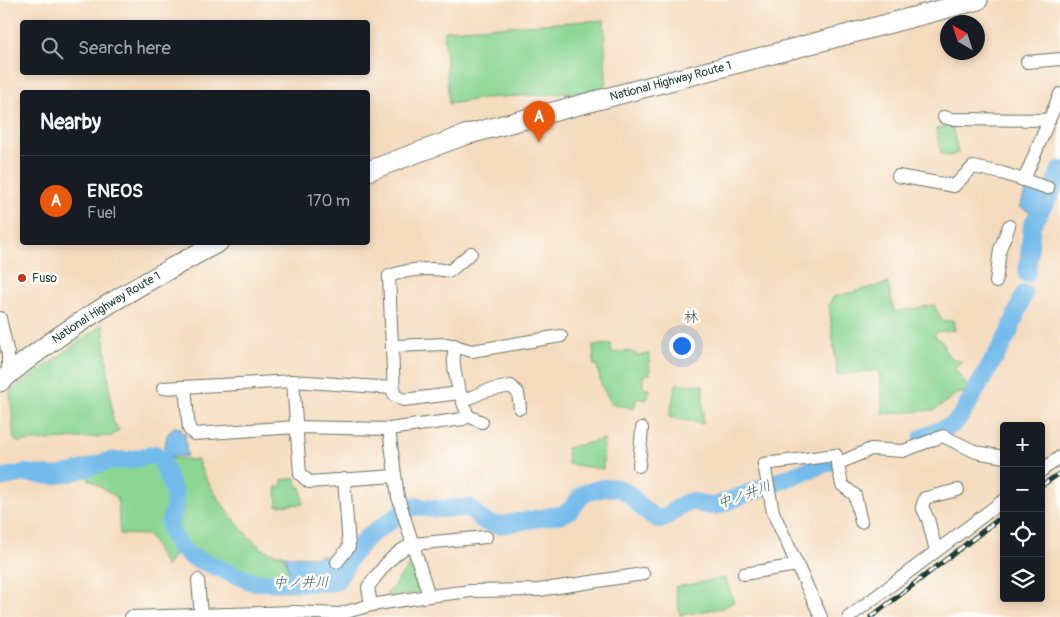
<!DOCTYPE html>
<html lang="en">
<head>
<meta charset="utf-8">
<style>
  :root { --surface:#171b24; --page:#242831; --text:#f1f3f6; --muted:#9ea1a6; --line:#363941; --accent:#ea580c }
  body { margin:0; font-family:Pangolin,"Klee One",sans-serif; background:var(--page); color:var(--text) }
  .controls { position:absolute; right:15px; bottom:15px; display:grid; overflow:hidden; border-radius:5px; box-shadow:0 2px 8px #0003 }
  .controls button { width:45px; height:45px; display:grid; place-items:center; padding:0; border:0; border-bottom:1px solid var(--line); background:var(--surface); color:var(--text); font:25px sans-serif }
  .compass { position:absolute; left:940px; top:15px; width:45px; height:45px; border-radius:50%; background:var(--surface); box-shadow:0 2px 8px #0003; rotate:321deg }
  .you { position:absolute; left:681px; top:345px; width:18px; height:18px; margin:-12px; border:4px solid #fff; border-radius:50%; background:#1a73e8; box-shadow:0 0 0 8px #1a73e833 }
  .badge { display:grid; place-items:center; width:32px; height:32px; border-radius:50%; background:var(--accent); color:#fff; font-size:16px; font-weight:700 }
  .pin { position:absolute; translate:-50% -41px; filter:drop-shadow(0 1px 2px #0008) }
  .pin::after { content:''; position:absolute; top:26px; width:18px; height:15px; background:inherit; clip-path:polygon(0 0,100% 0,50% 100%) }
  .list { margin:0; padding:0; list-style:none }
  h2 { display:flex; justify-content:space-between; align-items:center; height:65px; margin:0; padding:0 20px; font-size:21px }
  h2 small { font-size:16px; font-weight:400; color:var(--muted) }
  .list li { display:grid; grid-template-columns:32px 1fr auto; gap:15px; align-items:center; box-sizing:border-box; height:90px; padding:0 20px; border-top:1px solid var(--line) }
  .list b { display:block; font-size:19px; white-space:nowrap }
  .list p { margin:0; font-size:16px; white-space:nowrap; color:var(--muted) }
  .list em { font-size:16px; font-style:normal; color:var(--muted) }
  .icon { flex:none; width:28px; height:28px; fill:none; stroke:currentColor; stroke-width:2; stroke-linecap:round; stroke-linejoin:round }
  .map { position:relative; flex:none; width:1060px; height:617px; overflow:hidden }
  .search { position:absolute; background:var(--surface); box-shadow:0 2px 8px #0003; left:20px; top:20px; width:350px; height:55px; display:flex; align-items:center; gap:12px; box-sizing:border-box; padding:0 18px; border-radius:5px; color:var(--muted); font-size:19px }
  .panel { position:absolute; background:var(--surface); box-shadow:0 2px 8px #0003; left:20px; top:90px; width:350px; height:155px; border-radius:5px }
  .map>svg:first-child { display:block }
  .green { fill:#8bd693; stroke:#558a64 }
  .water { fill:#73bbeb; stroke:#497c90 }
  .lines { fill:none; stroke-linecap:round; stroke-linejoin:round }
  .river { stroke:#73bbeb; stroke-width:18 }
  .minor-casing { stroke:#6a7464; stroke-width:14 }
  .highway-casing { stroke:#6a7464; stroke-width:21 }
  .minor { stroke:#fff; stroke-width:12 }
  .highway { stroke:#fff; stroke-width:19 }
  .rail-casing { stroke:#1f3d34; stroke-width:5 }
  .rail { stroke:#fdfcf7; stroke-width:3; stroke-dasharray:9; stroke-linecap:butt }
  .poi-dot { fill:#c8321e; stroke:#fdfcf7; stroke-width:2 }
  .labels { text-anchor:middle; stroke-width:5; stroke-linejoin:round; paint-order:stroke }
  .street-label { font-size:12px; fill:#1f3d34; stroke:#fdfcf7 }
  .poi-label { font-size:12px; fill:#1f3d34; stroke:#fdfcf7; text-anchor:start }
  .water-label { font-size:14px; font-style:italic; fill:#345c62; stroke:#fdfcf7 }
  .quarter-label { font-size:15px; fill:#1f3d34; stroke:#fdfcf7 }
</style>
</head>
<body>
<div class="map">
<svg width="1060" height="617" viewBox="0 0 1060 617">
  <rect width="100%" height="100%" fill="#fdfcf7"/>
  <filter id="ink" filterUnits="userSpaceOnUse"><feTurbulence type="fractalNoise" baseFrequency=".02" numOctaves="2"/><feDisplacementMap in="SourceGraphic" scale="10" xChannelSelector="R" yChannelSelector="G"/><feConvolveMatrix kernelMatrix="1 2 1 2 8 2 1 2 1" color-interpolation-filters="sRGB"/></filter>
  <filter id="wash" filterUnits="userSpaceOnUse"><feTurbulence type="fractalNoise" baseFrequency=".0096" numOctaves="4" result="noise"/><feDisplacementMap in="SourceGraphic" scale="20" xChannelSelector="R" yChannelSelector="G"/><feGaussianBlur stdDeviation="1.12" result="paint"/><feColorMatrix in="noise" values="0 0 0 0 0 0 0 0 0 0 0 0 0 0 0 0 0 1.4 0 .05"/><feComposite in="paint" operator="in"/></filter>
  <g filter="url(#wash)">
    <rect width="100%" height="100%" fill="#f5dbbe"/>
    <g class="green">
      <path d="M604 20 606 83 601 91 485 98 449 104 444 33 447 30Z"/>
      <path d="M952 125 958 153 949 156 941 154 936 129Z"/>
      <path d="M888 283 894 312 934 305 942 321 953 320 955 330 936 332 934 336 943 342C944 354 951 359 962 362L954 367 971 392 956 394 935 410 883 414 879 370 837 375 829 304 833 297Z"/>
      <path d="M103 324 113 421 119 430 112 436 17 442 14 439 10 392Z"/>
      <path d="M611 344 612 353 625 351 635 353 636 355 649 354 650 374 643 375V388L650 389 647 400 637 398 634 409 611 403 601 384 597 365H594L593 346Z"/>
      <path d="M676 384 703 385V424L669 417Z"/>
      <path d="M604 439 603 469 568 464 567 448Z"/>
      <path d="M151 457 160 462 171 499V508L166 522 167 531 177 550 166 567 149 535 120 534 118 504 116 497 81 474C104 464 127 463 151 457Z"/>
      <path d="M168 458 198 460C202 480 241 532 258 545 266 552 273 554 283 554L291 577C283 578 273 581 264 580 238 577 182 557 174 529 171 521 177 515 178 507 179 491 172 474 166 459Z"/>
      <path d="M296 478 297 487H301L303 504 277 506 276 487H282V480Z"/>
      <path d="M413 560 421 586 417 593 386 596Z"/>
      <path d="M725 578 734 602 722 608 680 615 675 587Z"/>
    </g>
    <g class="water">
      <path d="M1027 186 1045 192 1032 213 1020 207Z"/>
      <path d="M174 427 181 428 182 433H185L187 456 168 457 164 452 167 435Z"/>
      <path d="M322 555 340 568 333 577H291L285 556 316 557Z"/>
    </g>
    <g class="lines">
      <g class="river">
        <path d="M1027 274 1032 225 1051 193 1060 170"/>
        <path d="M922 438 952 425 961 416 1009 333 1024 294"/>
        <path d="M0 478 25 473 54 476 74 472 108 461 130 460 155 454 161 459 175 495 174 509 169 524 172 534 180 548 192 557 252 582 329 583 337 581 352 555 367 537 409 508 416 506 431 509 470 508C480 519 486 525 501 525L563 514 569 511 583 494C636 474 626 505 660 520 670 516 678 505 688 502 695 500 705 507 715 506L829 462"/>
      </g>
    </g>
  </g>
  <g filter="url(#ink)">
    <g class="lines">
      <g class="minor-casing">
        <g id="minor">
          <path d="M1027 62 1060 59"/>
          <path d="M944 117 951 119 1049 120"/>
          <path d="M898 176 954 186 973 167 1002 173 1048 188"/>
          <path d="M1024 180 1060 94"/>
          <path d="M996 282 1000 249 1009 226"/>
          <path d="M0 318 8 354V375"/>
          <path d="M455 345C450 369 460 394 468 416L482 422"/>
          <path d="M393 346 447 344 472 351 561 336"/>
          <path d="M293 381 300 474 309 482 395 476"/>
          <path d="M185 387 189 429 194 434 297 427 389 429 398 497 429 596"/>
          <path d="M163 388 293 381 393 388"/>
          <path d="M460 393 403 400 394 395 389 276C409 269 429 267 450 271L471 253"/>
          <path d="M463 401 485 391 511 386 518 393 520 408"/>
          <path d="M389 429 463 419 468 416"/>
          <path d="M837 464 871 449 903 451 943 436 976 452 1004 457"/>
          <path d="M639 466 642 428"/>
          <path d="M1041 471 1060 457"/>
          <path d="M936 551 928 519 922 507 925 498 958 490"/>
          <path d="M337 562 349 547 344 479"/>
          <path d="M744 574 797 565"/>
          <path d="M198 580 201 616"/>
          <path d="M371 605 368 587C381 570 392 553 413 544L486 537"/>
          <path d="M131 617 293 612 339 614 371 605 429 596 471 591 539 590 643 574"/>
          <path d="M821 617 773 512 764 464 836 455 842 485 855 495 861 522"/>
          <path d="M849 617 1004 500"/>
        </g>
      </g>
      <g class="highway-casing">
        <g id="highway">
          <path id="s1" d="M368 171 465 135 978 0"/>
          <path id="s2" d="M0 382C66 325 143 283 219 242"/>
        </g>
      </g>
      <use href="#minor" class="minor"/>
      <use href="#highway" class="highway"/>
      <g class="rail-casing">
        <g id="rail">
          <path d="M1041 486 1060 473"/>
          <path d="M871 617 1004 515"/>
        </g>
      </g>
      <use href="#rail" class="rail"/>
    </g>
  </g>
  <circle class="poi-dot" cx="22" cy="278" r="5"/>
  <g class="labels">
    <g class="street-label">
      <text dy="4" stroke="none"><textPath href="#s1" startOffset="316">National Highway Route 1</textPath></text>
      <text dy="4" stroke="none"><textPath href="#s2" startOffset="130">National Highway Route 1</textPath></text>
    </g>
    <g class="poi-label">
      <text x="32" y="282">Fuso</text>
    </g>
    <g class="water-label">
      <text transform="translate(744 494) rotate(-20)" y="5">中ノ井川</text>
      <text transform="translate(301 582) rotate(-1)" y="5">中ノ井川</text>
    </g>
    <g class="quarter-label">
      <text x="691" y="322">林</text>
    </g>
  </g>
</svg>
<div class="controls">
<button>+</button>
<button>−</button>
<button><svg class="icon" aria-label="locate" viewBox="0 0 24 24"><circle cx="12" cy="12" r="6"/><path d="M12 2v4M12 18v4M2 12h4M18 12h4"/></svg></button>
<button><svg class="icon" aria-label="layers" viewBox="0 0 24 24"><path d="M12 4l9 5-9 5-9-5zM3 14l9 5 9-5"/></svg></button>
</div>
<svg class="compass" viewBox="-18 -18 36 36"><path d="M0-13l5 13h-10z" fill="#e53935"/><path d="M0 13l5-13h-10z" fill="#9ea1a6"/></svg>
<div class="you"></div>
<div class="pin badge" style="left:539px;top:142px">A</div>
<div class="search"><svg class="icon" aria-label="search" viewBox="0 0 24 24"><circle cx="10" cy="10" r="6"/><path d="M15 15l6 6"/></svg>Search here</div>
<section class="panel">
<h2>Nearby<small></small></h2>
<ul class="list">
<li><span class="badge">A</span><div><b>ENEOS</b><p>Fuel</p></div><em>170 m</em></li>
</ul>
</section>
</div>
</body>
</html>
